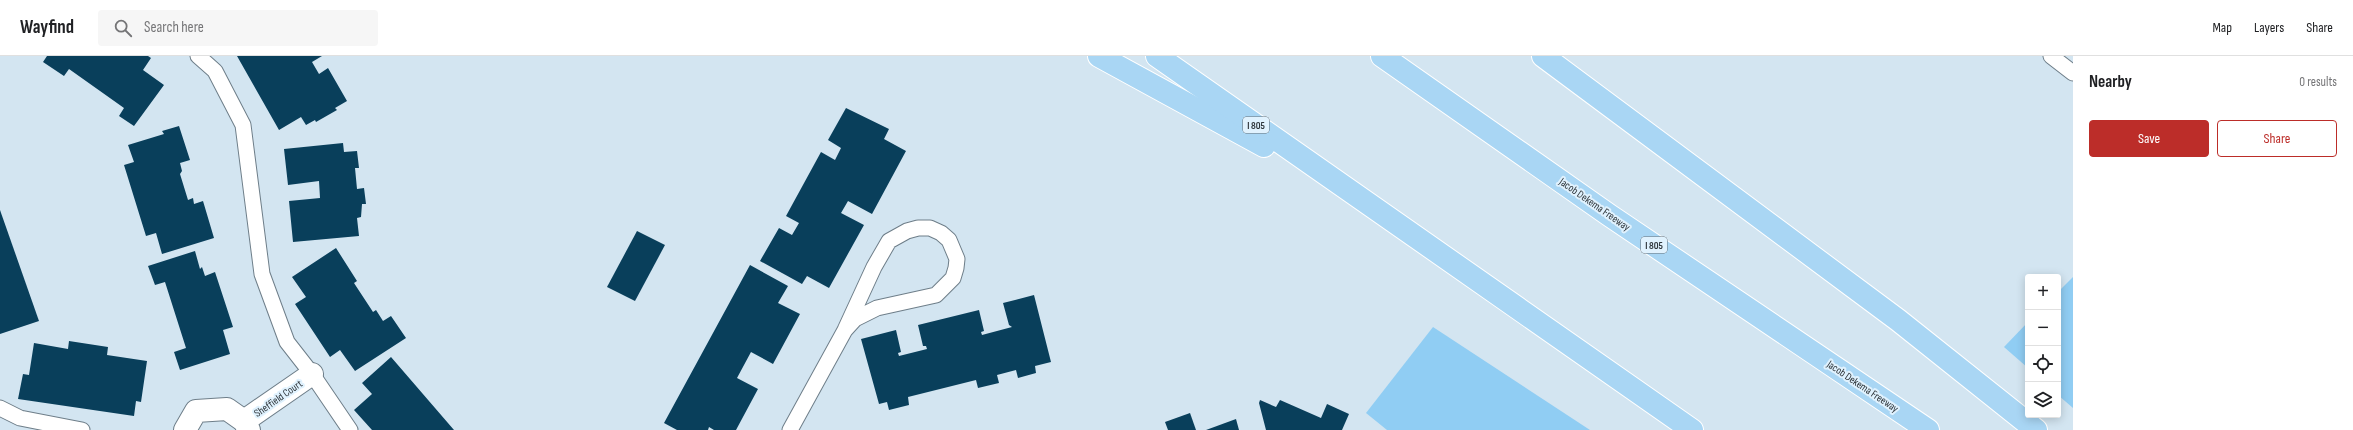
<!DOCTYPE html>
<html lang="en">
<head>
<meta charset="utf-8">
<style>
  :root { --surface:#fff; --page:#f6f6f6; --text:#202124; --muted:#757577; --line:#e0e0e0; --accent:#bc2d29 }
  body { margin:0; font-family:"Sofia Sans Condensed",sans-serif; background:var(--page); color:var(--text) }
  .controls { position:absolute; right:12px; bottom:12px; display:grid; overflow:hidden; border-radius:4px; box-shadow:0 2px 10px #0003 }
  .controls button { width:36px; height:36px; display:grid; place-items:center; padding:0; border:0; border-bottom:1px solid var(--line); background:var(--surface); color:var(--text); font:20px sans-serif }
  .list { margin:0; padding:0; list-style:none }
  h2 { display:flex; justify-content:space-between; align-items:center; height:52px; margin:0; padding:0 16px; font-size:17px }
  h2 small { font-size:13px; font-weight:400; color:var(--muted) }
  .actions { display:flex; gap:8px; padding:12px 16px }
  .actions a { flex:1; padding:9px 0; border:1px solid var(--accent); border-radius:4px; text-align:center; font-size:14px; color:var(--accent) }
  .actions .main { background:var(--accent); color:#fff }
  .icon { flex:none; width:22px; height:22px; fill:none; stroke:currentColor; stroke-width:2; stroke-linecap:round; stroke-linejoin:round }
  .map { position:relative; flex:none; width:2073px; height:374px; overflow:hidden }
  header { display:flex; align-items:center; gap:24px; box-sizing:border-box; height:56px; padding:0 20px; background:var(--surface); border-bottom:1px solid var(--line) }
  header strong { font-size:19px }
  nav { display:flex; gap:22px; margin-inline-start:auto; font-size:14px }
  .search { width:280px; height:36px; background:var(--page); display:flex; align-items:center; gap:10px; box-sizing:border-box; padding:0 14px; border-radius:4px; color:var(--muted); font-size:15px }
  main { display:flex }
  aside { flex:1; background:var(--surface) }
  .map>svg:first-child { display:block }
  .green { fill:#90cdf3 }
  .building { fill:#093f5b }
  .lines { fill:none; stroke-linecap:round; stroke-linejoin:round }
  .lane-casing { stroke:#6e7e89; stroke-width:17 }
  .street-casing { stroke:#6e7e89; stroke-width:24 }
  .highway-casing { stroke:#fff; stroke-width:24 }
  .lane { stroke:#fff; stroke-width:15 }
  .street { stroke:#fff; stroke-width:22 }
  .highway { stroke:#a9d6f4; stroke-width:22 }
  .labels { text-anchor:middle; stroke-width:4; stroke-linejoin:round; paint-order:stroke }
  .shield { fill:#e0f2fe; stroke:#656f76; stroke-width:1 }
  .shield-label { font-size:10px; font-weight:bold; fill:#30373c }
  .street-label { font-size:11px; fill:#30373c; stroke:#e0f2fe }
</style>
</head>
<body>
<header>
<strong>Wayfind</strong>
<div class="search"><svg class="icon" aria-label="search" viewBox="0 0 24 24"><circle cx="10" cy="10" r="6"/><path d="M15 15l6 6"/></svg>Search here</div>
<nav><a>Map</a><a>Layers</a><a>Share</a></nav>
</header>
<main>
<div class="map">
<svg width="2073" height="374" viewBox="0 0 2073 374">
  <rect width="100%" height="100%" fill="#d3e5f1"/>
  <g class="green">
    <path d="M2073 221V352L2058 339V236Z"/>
    <path d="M2028 266V312L2004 291Z"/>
    <path d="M1433 271 1590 374H1387L1366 357Z"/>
  </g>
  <g class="building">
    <path d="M47 0H148L151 2 143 14 164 29 134 70 119 60 124 52 69 13 64 20 43 6Z"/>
    <path d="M237 0H322L312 6 319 18 328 12 347 45 335 52 337 54 316 66 315 64 306 69 301 61 279 74Z"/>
    <path d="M846 52 889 73 884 83 906 95 872 158 848 145 841 157 864 169 829 232 807 220 802 228 760 205 779 172 792 179 799 167 786 160 821 96 835 104 841 92 828 84Z"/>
    <path d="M179 70 190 104 180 107 182 115 180 118 188 144 193 142 194 148 203 145 214 182 162 198 156 177 146 180 124 109 134 106 128 89 164 78 162 75Z"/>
    <path d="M343 87 344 96 357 95 359 112H355L357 133 364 132 366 148H362L361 161 357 162 359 180 293 186 289 145 320 142 319 125 288 129 284 93Z"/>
    <path d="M0 154 39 265 0 278Z"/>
    <path d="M637 175 665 189 635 245 607 231Z"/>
    <path d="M336 192 357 225 354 227 373 256 376 254 383 265 391 260 406 282 355 315 340 294 330 301 295 248 306 241 292 221Z"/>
    <path d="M195 195 200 213 202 211 205 220 215 216 233 271 223 274 230 298 180 314 174 296 186 292 165 226 155 229 148 210Z"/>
    <path d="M750 209 788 230 778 247 800 258 773 308 751 296 737 322 758 333 736 374H714L709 371 708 374H677L664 367Z"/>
    <path d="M1034 239 1051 306 1035 310 1036 317 1018 322 1016 314 997 319 999 327 978 332 976 324 908 341 909 349 889 354 887 346 879 348 861 283 896 274 901 296 898 297 899 300 927 293 926 290H923L918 269 979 254 984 275 981 276 982 279 1012 271 1009 269 1003 247Z"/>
    <path d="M69 285 108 291 107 299 147 305 141 346 136 345 134 360 18 343 23 318 29 319 34 287 68 293Z"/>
    <path d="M391 301 454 374H372L354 354 372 338 362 327Z"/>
    <path d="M1260 344 1276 351 1280 344 1321 362 1327 348 1349 358 1342 374H1266L1259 347Z"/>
    <path d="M1190 357 1196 374H1168L1165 366Z"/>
    <path d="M1236 363 1239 374H1206Z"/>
  </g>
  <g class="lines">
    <g class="lane-casing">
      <g id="lane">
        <path d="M198 0 215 15 243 69 262 218 287 286 312 318 350 374"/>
        <path d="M2051 0 2073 17"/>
        <path d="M0 352 20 362 82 374"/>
        <path d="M790 374 845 274 874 211 889 185 907 175 918 172H930L941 177 949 184 957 203 956 212 953 222 936 239 877 252 855 263 845 274"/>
      </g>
    </g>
    <g class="street-casing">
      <g id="street">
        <path d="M244 365 312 318"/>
        <path d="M185 374 196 355 227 353 244 365 249 374"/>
      </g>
    </g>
    <g class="highway-casing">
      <g id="highway">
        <path d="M1099 0 1264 90"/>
        <path d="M1157 0 1692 374"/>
        <path d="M1382 0 1609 159 1928 374"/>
        <path d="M1543 0 1898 264 2036 374"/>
      </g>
    </g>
    <use href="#lane" class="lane"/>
    <use href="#street" class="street"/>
    <use href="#highway" class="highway"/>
  </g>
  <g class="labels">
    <g class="shield">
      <rect x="1243" y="61" width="26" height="16" rx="3"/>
      <rect x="1641" y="181" width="26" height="16" rx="3"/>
    </g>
    <g class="shield-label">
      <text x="1256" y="73">I 805</text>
      <text x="1654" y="193">I 805</text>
    </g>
    <g class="street-label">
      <text transform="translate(1595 148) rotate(35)" y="4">Jacob Dekema Freeway</text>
      <text transform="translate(1863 330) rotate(34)" y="4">Jacob Dekema Freeway</text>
      <text transform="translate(278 342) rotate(-35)" y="4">Sheffield Court</text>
    </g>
  </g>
</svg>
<div class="controls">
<button>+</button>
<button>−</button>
<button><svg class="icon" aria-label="locate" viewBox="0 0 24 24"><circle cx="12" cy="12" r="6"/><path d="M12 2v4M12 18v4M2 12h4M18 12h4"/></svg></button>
<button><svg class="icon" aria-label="layers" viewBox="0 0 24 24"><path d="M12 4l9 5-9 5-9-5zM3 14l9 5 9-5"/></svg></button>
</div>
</div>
<aside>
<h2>Nearby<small>0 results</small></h2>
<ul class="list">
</ul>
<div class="actions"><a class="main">Save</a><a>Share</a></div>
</aside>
</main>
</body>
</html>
